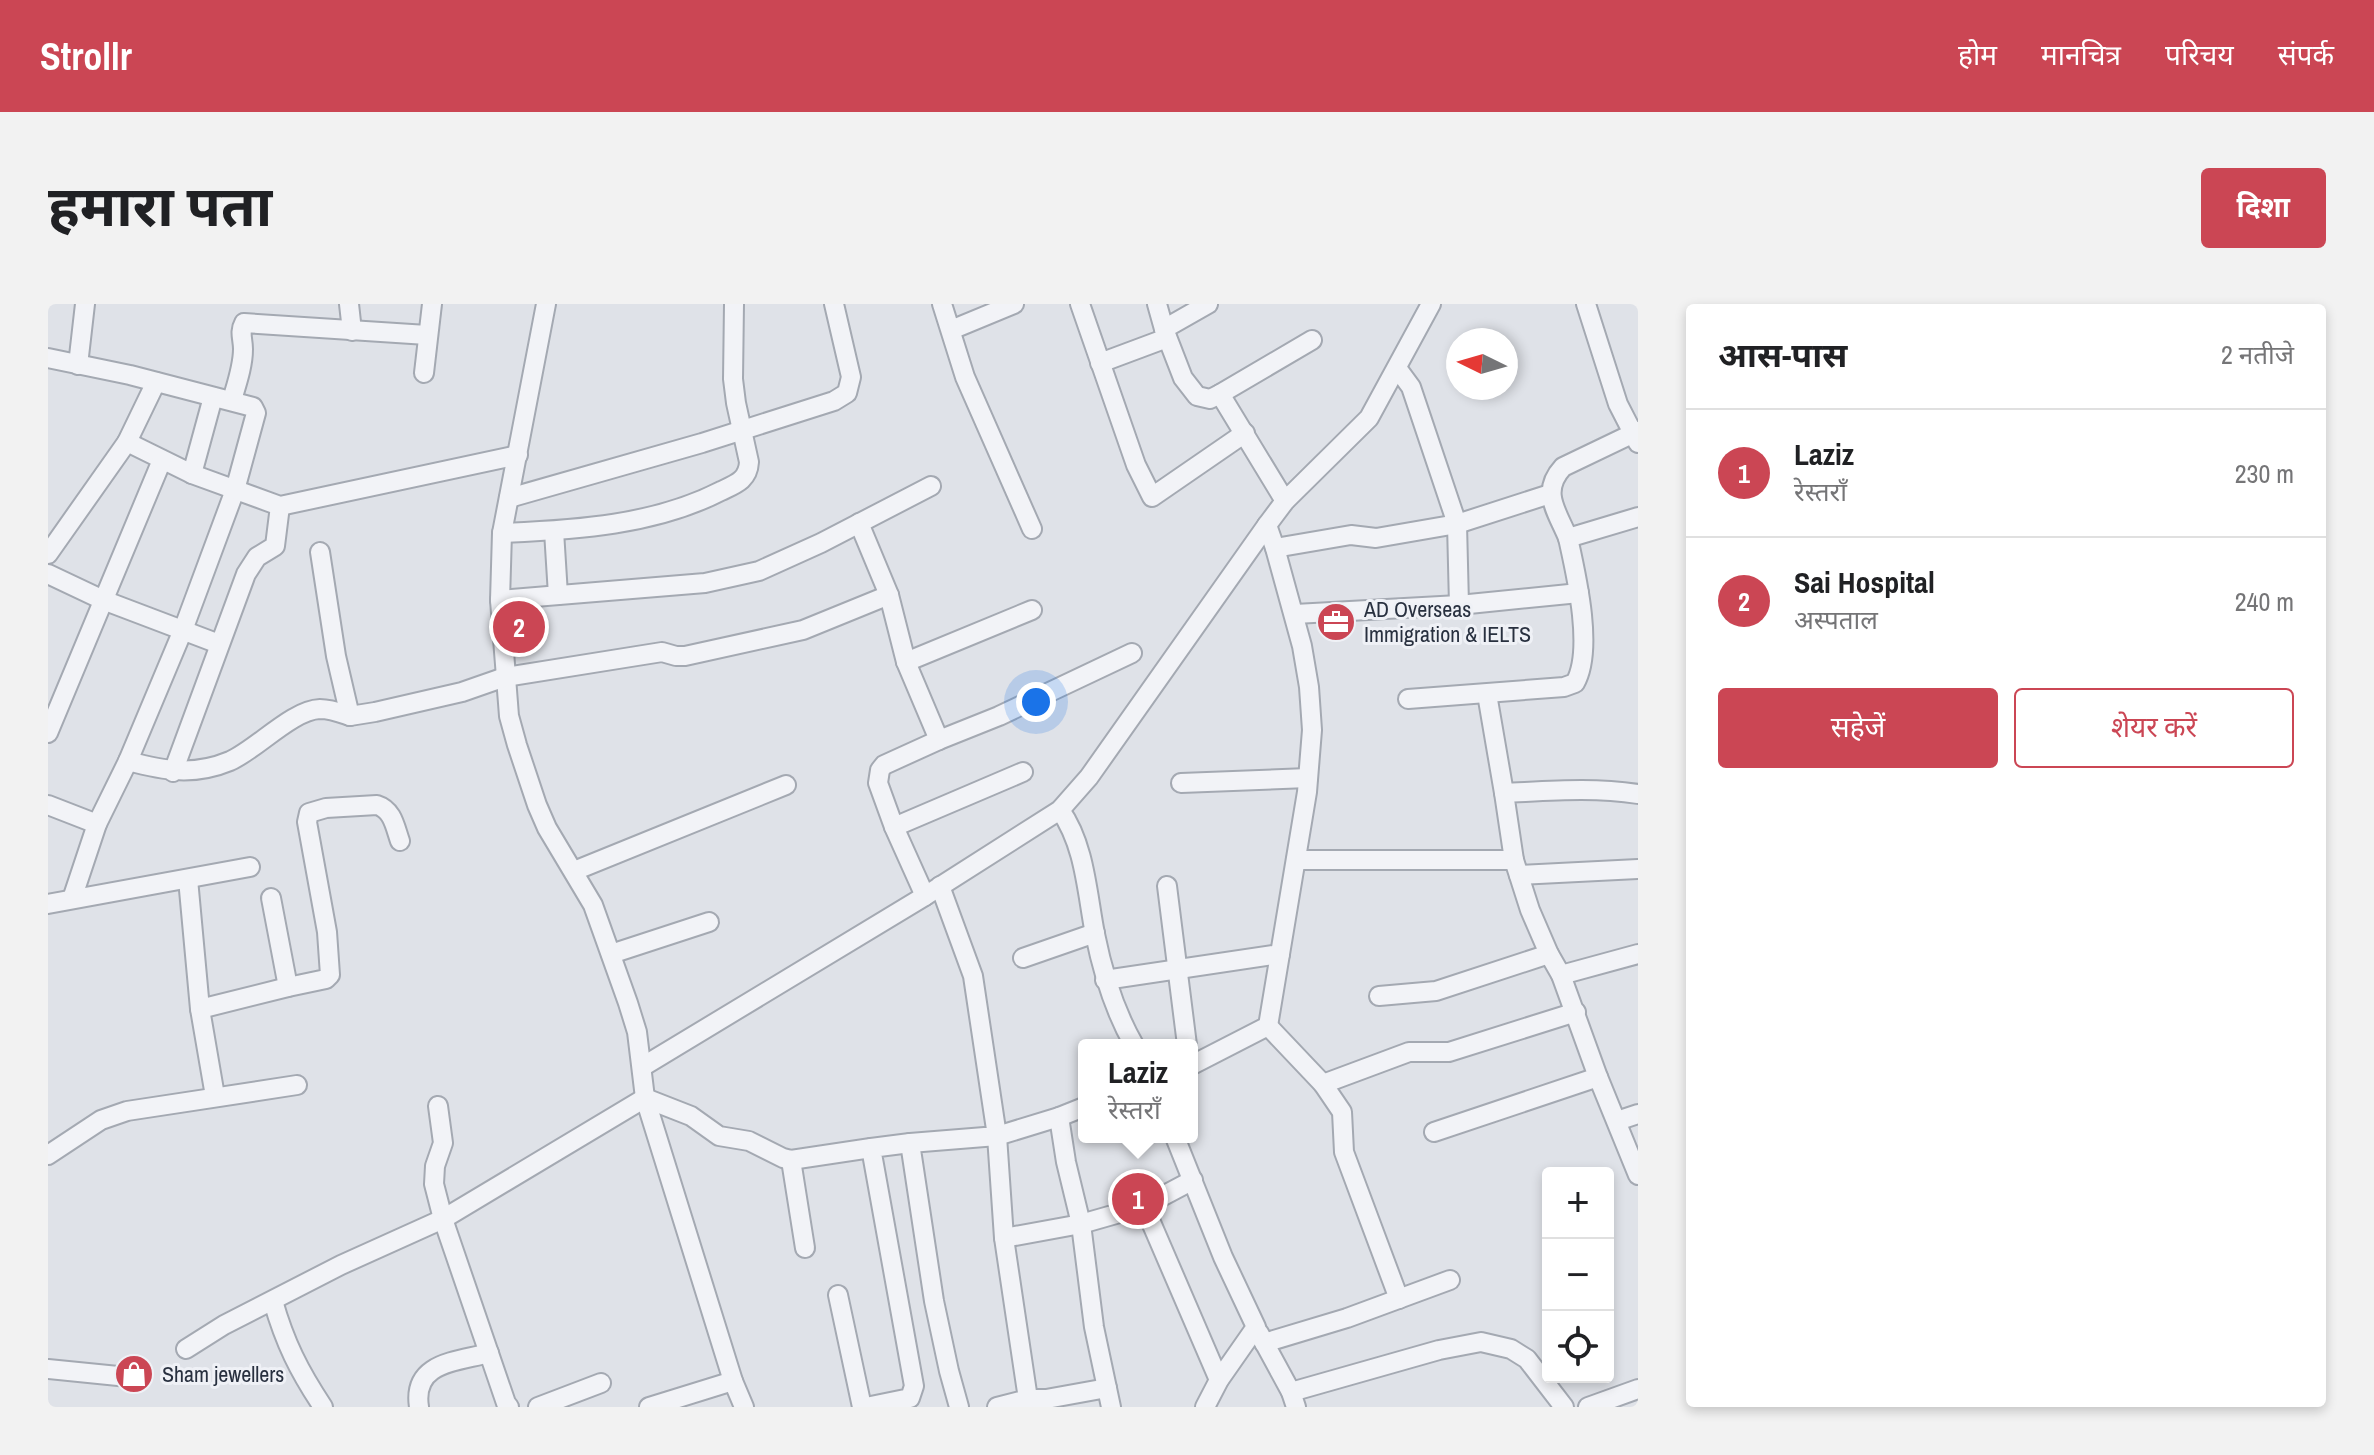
<!DOCTYPE html>
<html lang="hi">
<head>
<meta charset="utf-8">
<style>
  :root { --surface:#fff; --page:#f2f2f2; --text:#202124; --muted:#757577; --line:#e0e0e0; --accent:#cb4654 }
  body { margin:0; font-family:"Archivo Narrow","Noto Sans Devanagari",sans-serif; background:var(--page); color:var(--text) }
  .controls { position:absolute; right:24px; bottom:24px; display:grid; overflow:hidden; border-radius:8px; box-shadow:0 4px 12px #0003 }
  .controls button { width:72px; height:72px; display:grid; place-items:center; padding:0; border:0; border-bottom:2px solid var(--line); background:var(--surface); color:var(--text); font:40px sans-serif }
  .compass { position:absolute; left:1398px; top:24px; width:72px; height:72px; border-radius:50%; background:var(--surface); box-shadow:0 4px 12px #0003; rotate:275deg }
  .you { position:absolute; left:988px; top:398px; width:28px; height:28px; margin:-20px; border:6px solid #fff; border-radius:50%; background:#1a73e8; box-shadow:0 0 0 12px #1a73e833 }
  .badge { display:grid; place-items:center; width:52px; height:52px; border-radius:50%; background:var(--accent); color:#fff; font-size:26px; font-weight:700 }
  .pin { position:absolute; translate:-50% -50%; border:4px solid #fff; box-shadow:0 2px 8px #0006 }
  .popup { position:absolute; left:1030px; top:735px; width:120px; height:104px; box-sizing:border-box; display:grid; place-content:center; border-radius:8px; background:var(--surface); filter:drop-shadow(0 2px 6px #0005); font-size:26px; white-space:nowrap; color:var(--muted) }
  .popup b { font-size:30px; color:var(--text) }
  .popup::after { content:''; position:absolute; left:50%; top:100%; margin-left:-16px; border:16px solid transparent; border-top-color:var(--surface) }
  .list { margin:0; padding:0; list-style:none }
  h2 { display:flex; justify-content:space-between; align-items:center; height:104px; margin:0; padding:0 32px; font-size:34px }
  h2 small { font-size:26px; font-weight:400; color:var(--muted) }
  .list li { display:grid; grid-template-columns:52px 1fr auto; gap:24px; align-items:center; box-sizing:border-box; height:128px; padding:0 32px; border-top:2px solid var(--line) }
  .list b { display:block; font-size:30px; white-space:nowrap }
  .list p { margin:0; font-size:26px; white-space:nowrap; color:var(--muted) }
  .list em { font-size:26px; font-style:normal; color:var(--muted) }
  .actions { display:flex; gap:16px; padding:24px 32px }
  .actions a { flex:1; padding:18px 0; border:2px solid var(--accent); border-radius:8px; text-align:center; font-size:28px; color:var(--accent) }
  .actions .main { background:var(--accent); color:#fff }
  .icon { flex:none; width:44px; height:44px; fill:none; stroke:currentColor; stroke-width:2; stroke-linecap:round; stroke-linejoin:round }
  .map { position:relative; flex:none; width:1590px; height:1103px; overflow:hidden; border-radius:8px }
  header { display:flex; align-items:center; gap:48px; box-sizing:border-box; height:112px; padding:0 40px; background:var(--accent); color:#fff }
  header strong { font-size:38px }
  nav { display:flex; gap:44px; margin-inline-start:auto; font-size:28px }
  .intro { display:flex; align-items:center; justify-content:space-between; box-sizing:border-box; height:192px; padding:0 48px }
  h1 { margin:0; font-size:56px }
  .button { padding:20px 36px; border-radius:8px; background:var(--accent); color:#fff; font-size:28px; font-weight:700 }
  main { display:flex; gap:48px; padding:0 48px }
  aside { flex:1; background:var(--surface); border-radius:8px; box-shadow:0 4px 12px #0003 }
  .map>svg:first-child { display:block }
  .lines { fill:none; stroke-linecap:round; stroke-linejoin:round }
  .street-casing { stroke:#a4a9b2; stroke-width:22 }
  .street { stroke:#f2f3f7; stroke-width:18 }
  .labels { text-anchor:middle; stroke-width:6; stroke-linejoin:round; paint-order:stroke }
  .poi-label { font-size:22px; fill:#28303f; stroke:#eff1f6; text-anchor:start }
</style>
</head>
<body>
<header>
<strong>Strollr</strong>
<nav><a>होम</a><a>मानचित्र</a><a>परिचय</a><a>संपर्क</a></nav>
</header>
<div class="intro"><h1>हमारा पता</h1><a class="button">दिशा</a></div>
<main>
<div class="map">
<svg width="1590" height="1103" viewBox="0 0 1590 1103">
  <rect width="100%" height="100%" fill="#dfe2e8"/>
  <g class="lines">
    <g class="street-casing">
      <g id="street">
        <path d="M301 0 304 27"/>
        <path d="M498 0 454 229 452 296 461 412 469 441 489 501 499 524 545 601 580 699 589 728 597 794 685 1077 696 1103"/>
        <path d="M894 0 917 73 984 225"/>
        <path d="M1032 0 1088 161 1104 193 1197 129"/>
        <path d="M1109 0 1116 25"/>
        <path d="M1160 0 1116 25 1135 74 1149 92 1162 95 1172 90 1237 197"/>
        <path d="M1538 0 1570 100 1590 139"/>
        <path d="M903 26 966 0"/>
        <path d="M0 54 82 71 205 103 208 109 187 186 135 326 80 457 49 520 24 595"/>
        <path d="M1052 59 1119 34"/>
        <path d="M30 61 37 0"/>
        <path d="M1349 64 1363 83 1409 220 1411 301"/>
        <path d="M376 69 384 0"/>
        <path d="M1172 90 1264 36"/>
        <path d="M184 96C189 79 195 62 195 45 195 35 191 28 196 19L379 31"/>
        <path d="M1590 127 1515 163C1492 188 1509 207 1520 234L1590 213"/>
        <path d="M79 138 108 78"/>
        <path d="M144 170 165 93"/>
        <path d="M461 194 654 139 786 97 799 89 803 73 786 0"/>
        <path d="M811 219 841 291 858 358 891 436"/>
        <path d="M506 227 510 291"/>
        <path d="M454 229C528 226 607 221 673 187 688 180 700 176 701 158L688 99 685 75 686 0"/>
        <path d="M1227 244 1303 231 1328 234 1409 220 1502 190"/>
        <path d="M272 248 288 352 302 412 327 408 414 388 457 373 614 348 628 352H637L755 326 841 291"/>
        <path d="M0 250 79 138 144 170 232 202 470 151"/>
        <path d="M0 270 55 296 171 340"/>
        <path d="M452 296 657 279 711 267 773 239 883 182"/>
        <path d="M1247 310 1411 301 1531 289"/>
        <path d="M858 358 984 306"/>
        <path d="M1439 390 1456 489"/>
        <path d="M1360 395 1516 383 1527 379C1546 346 1528 270 1520 234"/>
        <path d="M0 429 114 156"/>
        <path d="M80 457C117 467 146 472 182 457 209 445 244 406 272 405 283 405 293 409 302 412"/>
        <path d="M125 468 198 270 209 253 227 242 232 202"/>
        <path d="M1133 479 1260 474"/>
        <path d="M1590 490C1545 483 1501 487 1456 489L1466 556 1482 606 1501 650 1513 671 1550 773 1590 871"/>
        <path d="M0 501 49 520"/>
        <path d="M1012 506C1037 541 1039 589 1047 630 1055 670 1066 706 1086 741"/>
        <path d="M846 523 975 468"/>
        <path d="M1248 556H1466"/>
        <path d="M526 567 738 481"/>
        <path d="M1471 571 1590 565"/>
        <path d="M140 575 152 705"/>
        <path d="M892 582 925 672 949 832 862 839 886 997 901 1067 911 1103"/>
        <path d="M1119 582 1139 741"/>
        <path d="M877 592 846 523 830 479 832 466 836 461 891 436 951 412 1084 349"/>
        <path d="M223 594 240 683"/>
        <path d="M0 600 202 563"/>
        <path d="M563 650 661 618"/>
        <path d="M975 654 1047 629"/>
        <path d="M1513 671 1590 650"/>
        <path d="M1057 676 1232 650"/>
        <path d="M1331 692 1388 687 1501 650"/>
        <path d="M1220 722 1275 780 1294 808 1296 848 1351 995"/>
        <path d="M1144 761 1220 722 1259 488 1264 426 1261 383 1254 342 1227 244 1219 221"/>
        <path d="M594 763 877 592 1012 506 1041 473 1219 221 1237 197 1321 114 1383 0"/>
        <path d="M1275 780 1361 748H1401L1528 708"/>
        <path d="M167 792 152 705 240 683 278 675 282 671 279 628 259 518 261 509 278 504 329 501C345 506 347 523 352 537"/>
        <path d="M390 802 395 839 387 862 386 880 395 915 458 1099 461 1103"/>
        <path d="M1036 803 1011 813 1018 858 1033 920 1046 1023 1063 1103"/>
        <path d="M1569 817 1590 810"/>
        <path d="M1386 828 1550 773"/>
        <path d="M1127 833 1175 953 1208 1023 1171 1076 1157 1103"/>
        <path d="M0 851 53 816 79 807 249 781"/>
        <path d="M743 856 757 944"/>
        <path d="M1096 902 1171 1076"/>
        <path d="M956 934 1033 920 1096 902 1145 876"/>
        <path d="M790 991 814 1103"/>
        <path d="M225 997C237 1039 251 1067 275 1103"/>
        <path d="M1211 1029 1243 1088 1248 1103"/>
        <path d="M1216 1039 1299 1014 1402 976"/>
        <path d="M138 1045 176 1021 293 961 395 915 597 794 643 812 671 832 701 837 735 854 743 856 823 844"/>
        <path d="M0 1065 80 1073"/>
        <path d="M1243 1088 1391 1046 1433 1038 1463 1045 1479 1055 1516 1103"/>
        <path d="M980 1095H998L1059 1084"/>
        <path d="M371 1103C364 1058 408 1058 441 1049"/>
        <path d="M490 1103 553 1079"/>
        <path d="M601 1103 685 1077"/>
        <path d="M818 1103 862 1094 866 1082 823 844 862 839"/>
        <path d="M949 1103 980 1095 956 934 949 832 1011 813"/>
        <path d="M1540 1103 1590 1085"/>
      </g>
    </g>
    <use href="#street" class="street"/>
  </g>
  <defs>
    <g id="office-disc" transform="scale(2)"><circle r="9.5" fill="#cb4654" stroke="#eff1f6"/><path d="M-6-3h4V-5.5h4V-3h4V5H-6ZM-1-4.5V-3h2v-1.5ZM-6 0V1H6V0Z" fill="#fff"/></g>
    <g id="shop-disc" transform="scale(2)"><circle r="9.5" fill="#cb4654" stroke="#eff1f6"/><path d="M-5-2.5h2.3a2.7 3.5 0 0 1 5.4 0H5L5.5 6h-11ZM-1.5-2.5h3a1.5 2.3 0 0 0-3 0Z" fill="#fff"/></g>
  </defs>
  <g fill-rule="evenodd">
    <use href="#office-disc" x="1288" y="318"/>
    <use href="#shop-disc" x="86" y="1070"/>
  </g>
  <g class="labels">
    <g class="poi-label">
      <text x="1316" y="313">AD Overseas<tspan x="1316" dy="25">Immigration &amp; IELTS</tspan></text>
      <text x="114" y="1078">Sham jewellers</text>
    </g>
  </g>
</svg>
<div class="controls">
<button>+</button>
<button>−</button>
<button><svg class="icon" aria-label="locate" viewBox="0 0 24 24"><circle cx="12" cy="12" r="6"/><path d="M12 2v4M12 18v4M2 12h4M18 12h4"/></svg></button>
</div>
<svg class="compass" viewBox="-18 -18 36 36"><path d="M0-13l5 13h-10z" fill="#e53935"/><path d="M0 13l5-13h-10z" fill="#757577"/></svg>
<div class="you"></div>
<div class="pin badge" style="left:1090px;top:895px">1</div>
<div class="popup"><b>Laziz</b>रेस्तराँ</div>
<div class="pin badge" style="left:471px;top:323px">2</div>
</div>
<aside>
<h2>आस-पास<small>2 नतीजे</small></h2>
<ul class="list">
<li><span class="badge">1</span><div><b>Laziz</b><p>रेस्तराँ</p></div><em>230 m</em></li>
<li><span class="badge">2</span><div><b>Sai Hospital</b><p>अस्पताल</p></div><em>240 m</em></li>
</ul>
<div class="actions"><a class="main">सहेजें</a><a>शेयर करें</a></div>
</aside>
</main>
</body>
</html>
